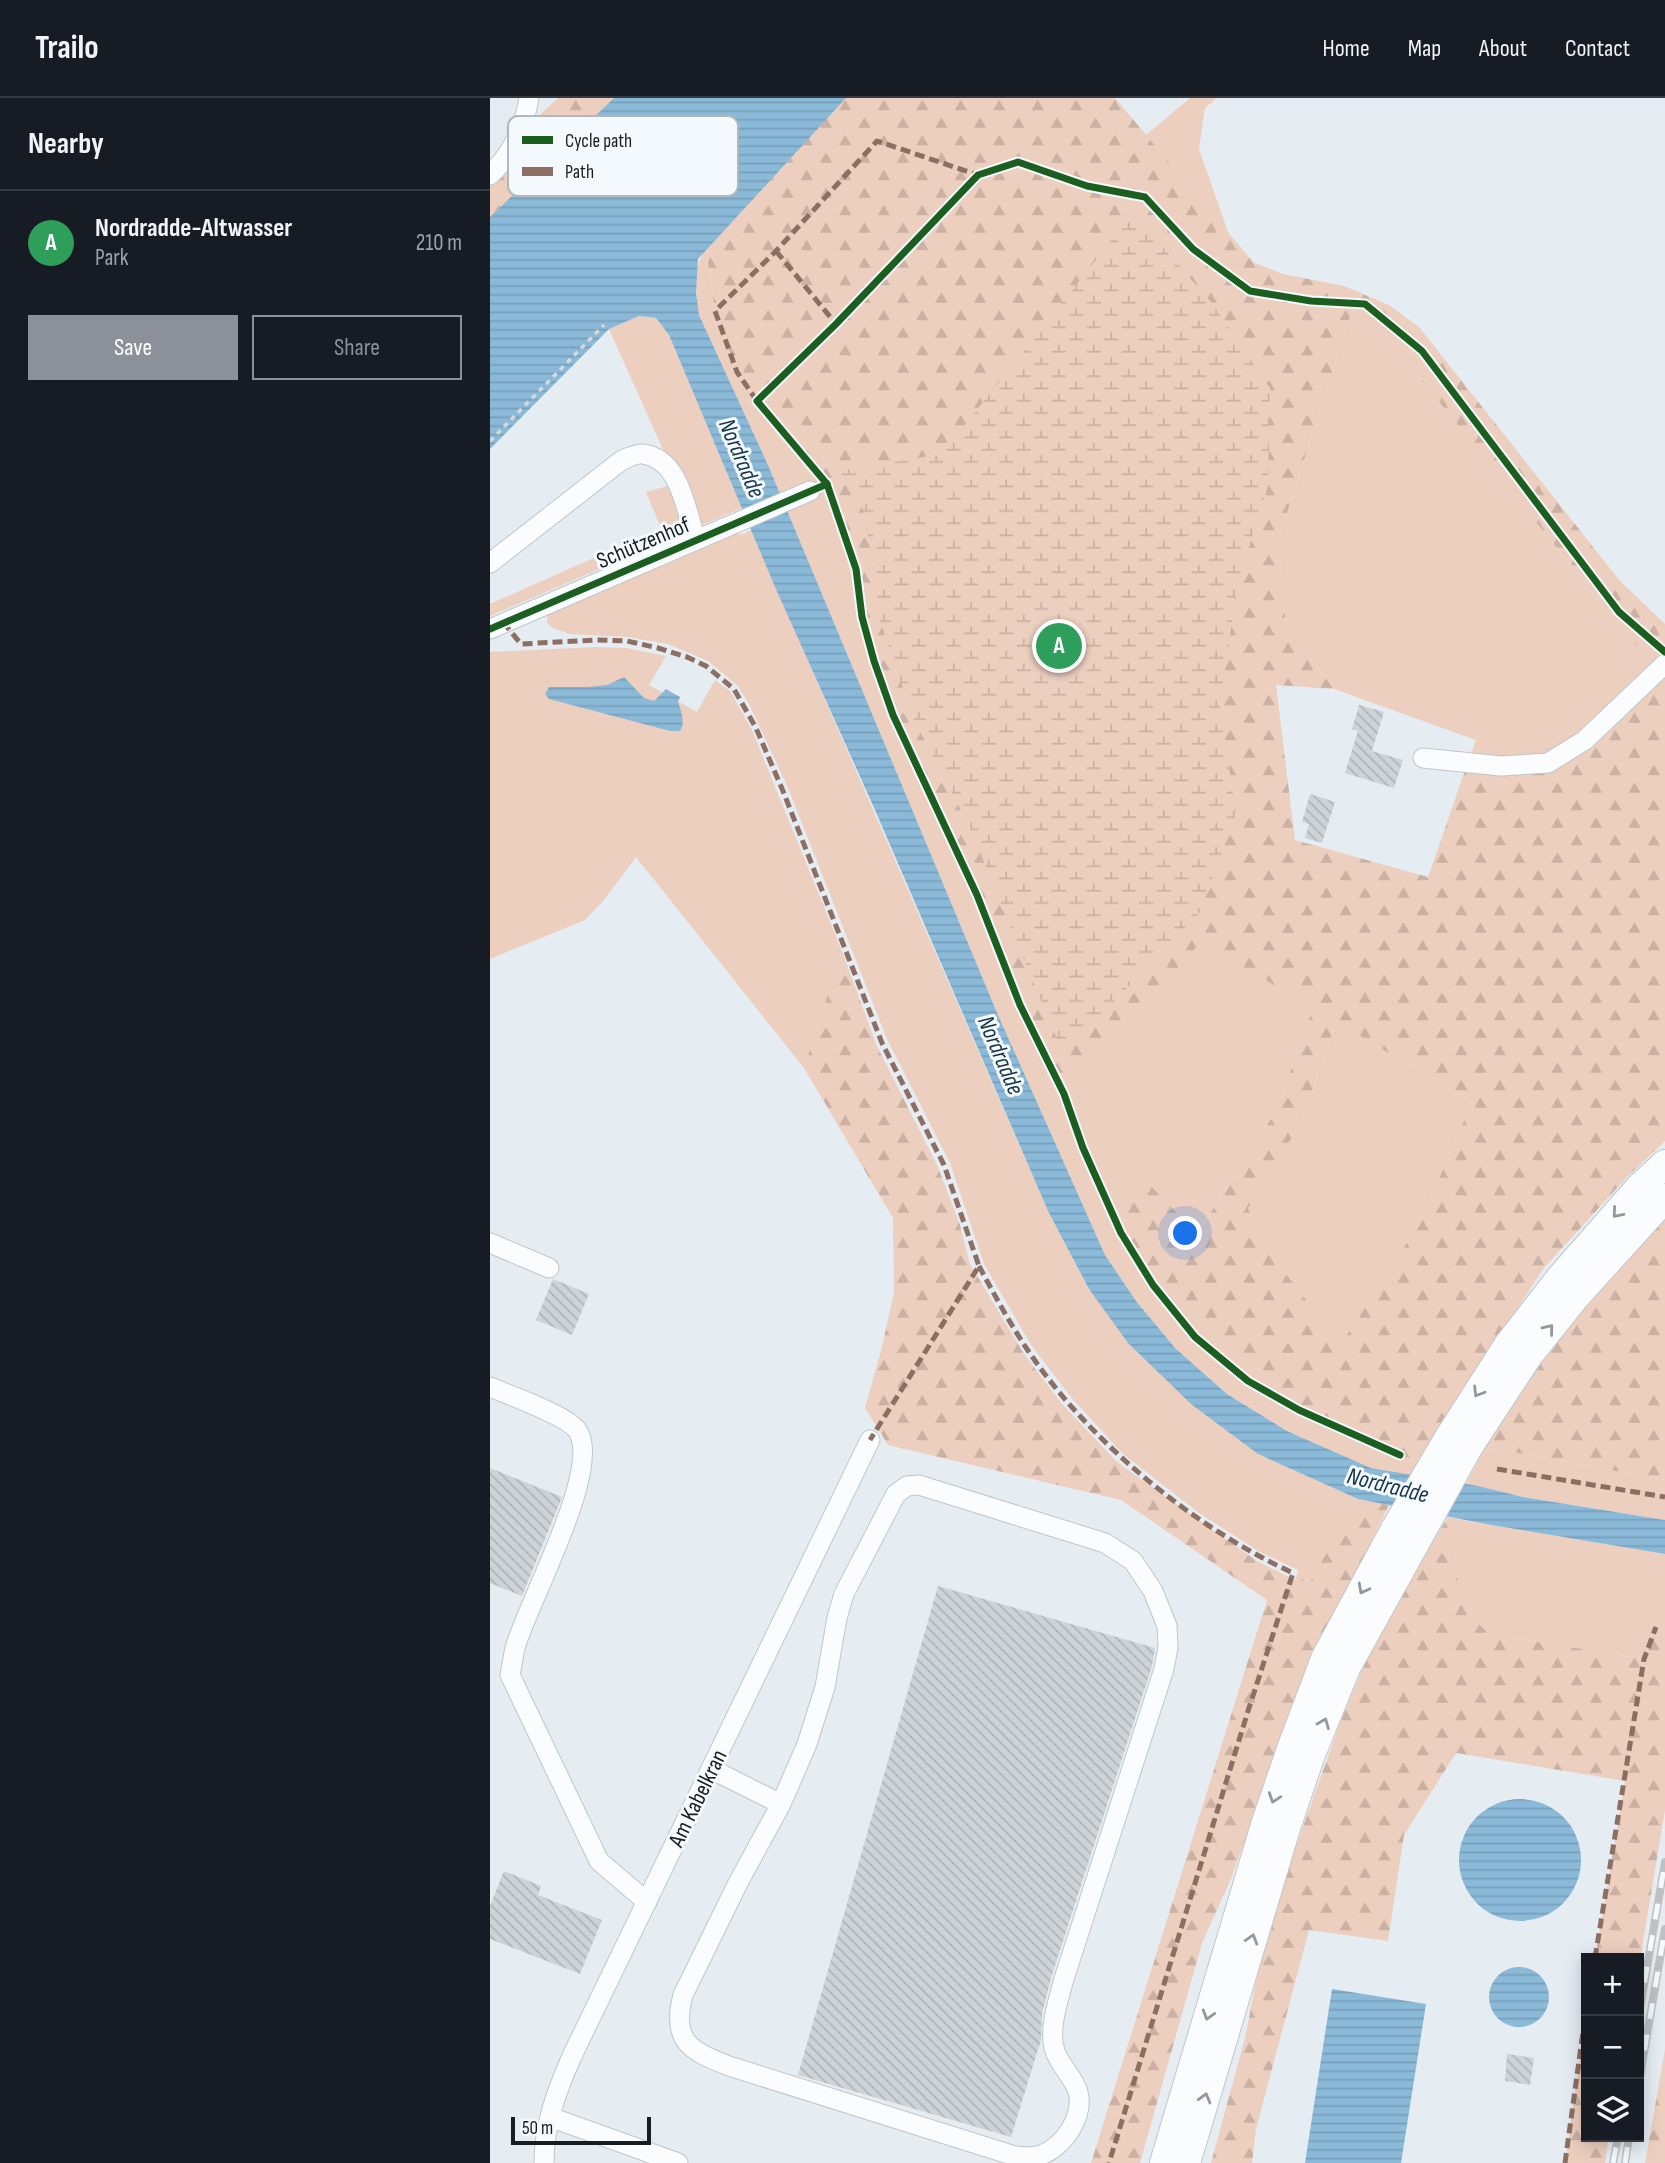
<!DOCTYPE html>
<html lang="en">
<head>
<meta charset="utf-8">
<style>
  :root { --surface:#171b24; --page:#242831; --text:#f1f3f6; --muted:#9ea1a6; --line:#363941; --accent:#8c9099 }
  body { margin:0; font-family:"Sofia Sans Condensed",sans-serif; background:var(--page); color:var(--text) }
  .controls { position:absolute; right:21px; bottom:21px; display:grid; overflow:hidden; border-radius:0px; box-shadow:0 4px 18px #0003 }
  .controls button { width:63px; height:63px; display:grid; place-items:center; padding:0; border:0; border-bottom:2px solid var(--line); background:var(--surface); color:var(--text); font:35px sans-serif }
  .scale { position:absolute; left:21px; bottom:18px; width:140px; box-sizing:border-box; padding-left:7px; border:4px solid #171d20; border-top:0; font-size:19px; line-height:24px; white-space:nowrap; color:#171d20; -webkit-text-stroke:5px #f3f9fd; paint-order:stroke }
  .you { position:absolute; left:696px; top:1136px; width:24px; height:24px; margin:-18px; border:5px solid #fff; border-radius:50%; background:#1a73e8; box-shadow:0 0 0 10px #1a73e833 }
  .badge { display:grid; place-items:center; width:46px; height:46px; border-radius:50%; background:var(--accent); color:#fff; font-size:23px; font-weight:700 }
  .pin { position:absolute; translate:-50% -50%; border:4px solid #fff; box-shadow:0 2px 7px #0006 }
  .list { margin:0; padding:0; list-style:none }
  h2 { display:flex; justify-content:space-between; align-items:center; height:91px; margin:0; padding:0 28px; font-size:30px }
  h2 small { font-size:23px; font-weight:400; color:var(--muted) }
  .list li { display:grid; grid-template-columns:46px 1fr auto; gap:21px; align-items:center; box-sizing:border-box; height:105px; padding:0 28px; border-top:2px solid var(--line) }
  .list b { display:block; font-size:26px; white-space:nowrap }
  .list p { margin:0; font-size:23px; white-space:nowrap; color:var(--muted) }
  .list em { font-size:23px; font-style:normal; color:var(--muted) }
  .actions { display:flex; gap:14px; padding:21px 28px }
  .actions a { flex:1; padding:16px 0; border:2px solid var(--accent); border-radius:0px; text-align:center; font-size:24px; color:var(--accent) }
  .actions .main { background:var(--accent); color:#fff }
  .icon { flex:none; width:38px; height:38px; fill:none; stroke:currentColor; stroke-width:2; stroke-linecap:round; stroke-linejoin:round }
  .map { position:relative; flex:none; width:1175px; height:2065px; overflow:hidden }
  header { display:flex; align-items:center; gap:42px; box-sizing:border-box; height:98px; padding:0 35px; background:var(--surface); border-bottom:2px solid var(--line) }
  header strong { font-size:33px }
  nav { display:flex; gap:38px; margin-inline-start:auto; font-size:24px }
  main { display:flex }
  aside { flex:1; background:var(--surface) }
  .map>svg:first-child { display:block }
  .green { fill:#edcfbf }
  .forest { fill:url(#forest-firs); fill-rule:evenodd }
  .wetland { fill:url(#wetland-marsh) }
  .water { fill:url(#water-rules) }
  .building { fill:url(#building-back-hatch) }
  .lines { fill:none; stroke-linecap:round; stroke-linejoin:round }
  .minor-casing { stroke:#c0c6cb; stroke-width:21 }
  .highway-casing { stroke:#c0c6cb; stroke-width:30 }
  .path { stroke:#d6d8da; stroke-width:3.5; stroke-dasharray:5 5; stroke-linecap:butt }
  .minor { stroke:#fbfcfd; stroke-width:19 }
  .highway { stroke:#fbfcfd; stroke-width:28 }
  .rail-casing { stroke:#bec0c1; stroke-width:8 }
  .rail { stroke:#f3f9fd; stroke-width:5; stroke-dasharray:16; stroke-linecap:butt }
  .quiet { stroke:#8d6e63; stroke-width:5; stroke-dasharray:10 5; stroke-linecap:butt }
  .cycleway-casing { stroke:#f3f9fd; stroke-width:11 }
  .cycleway { stroke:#1b5e20; stroke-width:7 }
  .oneway { stroke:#94989a }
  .labels { text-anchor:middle; stroke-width:6; stroke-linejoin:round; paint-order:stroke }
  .street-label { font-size:23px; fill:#171d20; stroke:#f3f9fd }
  .water-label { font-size:24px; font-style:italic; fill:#163446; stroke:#f3f9fd }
  .key { fill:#f3f9fd; stroke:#b1b7bb; stroke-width:2 }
  .key-label { font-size:19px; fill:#171d20 }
</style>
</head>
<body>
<header>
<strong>Trailo</strong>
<nav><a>Home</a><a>Map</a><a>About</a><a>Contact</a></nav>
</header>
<main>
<aside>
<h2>Nearby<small></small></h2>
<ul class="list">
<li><span class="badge" style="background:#2e9e5b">A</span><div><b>Nordradde-Altwasser</b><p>Park</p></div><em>210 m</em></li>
</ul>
<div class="actions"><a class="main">Save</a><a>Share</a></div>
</aside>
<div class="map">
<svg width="1175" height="2065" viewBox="0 0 1175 2065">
  <defs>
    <pattern id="forest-firs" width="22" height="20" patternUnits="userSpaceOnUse" patternTransform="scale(1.75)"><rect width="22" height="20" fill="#edcfbf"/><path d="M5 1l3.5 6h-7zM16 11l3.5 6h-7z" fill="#cab1a4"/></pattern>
    <pattern id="wetland-marsh" width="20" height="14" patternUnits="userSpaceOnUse" patternTransform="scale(1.75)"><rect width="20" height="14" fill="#edcfbf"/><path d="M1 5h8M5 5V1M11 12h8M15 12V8" fill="none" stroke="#cab1a4"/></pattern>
    <pattern id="water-rules" width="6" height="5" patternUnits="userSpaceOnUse" patternTransform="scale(1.75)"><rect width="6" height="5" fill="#8bbad9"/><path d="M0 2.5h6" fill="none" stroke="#779fba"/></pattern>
    <pattern id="building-back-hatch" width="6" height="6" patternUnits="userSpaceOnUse" patternTransform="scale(1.75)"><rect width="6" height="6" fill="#cdd3d7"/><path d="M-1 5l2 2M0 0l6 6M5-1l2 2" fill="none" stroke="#afb5b8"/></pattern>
  </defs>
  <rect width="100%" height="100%" fill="#e5ecf2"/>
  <g class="green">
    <path d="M700 0H727L715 10 709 51 739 137 656 37Z"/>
    <path d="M216 151 225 213 247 274 267 303 337 386 366 471 372 519 384 563 487 797 530 907 574 995 711 843 823 910 786 1013 706 1137 655 1082 618 1105 631 1135 663 1187 809 1312 929 1364 921 1378 881 1370 797 1333 737 1296 686 1251 646 1203 615 1157 508 917 278 367 209 217C206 195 202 169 216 151Z"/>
    <path d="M862 212 913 259 1167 574 1058 665 978 664 986 642 844 591 796 529 789 440Z"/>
    <path d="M149 218 166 220 179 237 252 410 0 518V506L171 430 156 394 188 385 119 231Z"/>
    <path d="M261 432 558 1113 599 1191 768 1356 868 1401 819 1485 807 1477 808 1472 770 1454 709 1415 632 1355 581 1299 541 1247 494 1166 460 1065 397 941 298 690 260 608 248 588 218 563 178 546 137 539 80 536 63 530 57 525 58 515 242 435 253 436Z"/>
    <path d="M106 549 136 550 176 558 159 587 207 614 225 582 240 593 262 632 352 853 314 970 146 759 114 802 95 822 0 861V554Z"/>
    <path d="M846 924 982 1004 931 1123 851 1247 777 1152 758 1110 811 1025Z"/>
    <path d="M995 1349 1175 1382V1422L1033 1399 976 1386Z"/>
    <path d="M972 1422 1175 1456V1524L1166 1530 1154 1561 1001 1536 986 1524 958 1459Z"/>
  </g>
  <g class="forest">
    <path d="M68 0H124L0 119V77L30 35Z"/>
    <path d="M356 0H625L763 164 793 176 854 188 899 207 929 229 1130 483 1175 526V1043L1138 1078 1053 1171 929 1364C855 1337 761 1295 705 1239 668 1203 638 1152 618 1105L655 1082 707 1136 786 1013 823 910 711 844 574 996 530 907 487 797 403 617 384 563 372 519 366 471 337 386 267 303 247 274 225 213 216 151ZM862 212 913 259 1167 574 1058 665 978 664 938 779 805 742 786 587 844 591 796 529 789 440ZM846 924 982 1004 931 1123 851 1246 777 1152 758 1110 811 1025Z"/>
    <path d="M352 853 386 946 448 1069 470 1127 480 1166 534 1256 572 1306 627 1364 767 1463 805 1482 807 1477 819 1485 868 1401 899 1407 816 1579 740 1783 712 1845 650 2065H601L777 1502 631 1402 398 1347 375 1310 391 1253 404 1195 403 1120 314 970Z"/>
    <path d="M1175 1120V1382L995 1349 1060 1252 1124 1173Z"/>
    <path d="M958 1419 972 1422 958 1459 986 1524 1001 1536 1153 1561 1166 1529 1175 1524V1712L1149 1868V1860H1105L1135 1683 966 1655 914 1737 898 1843 819 1832 766 2031 762 2065H721L755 1940 770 1863 803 1757 850 1625 889 1531Z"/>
    <path d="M1096 1912V2039H1119L1115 2065H1075Z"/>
    <path d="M1175 1951V2065H1155Z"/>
  </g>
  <path class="wetland" d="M643 115 721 204 780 290 778 388 747 488 730 608 746 716 710 814 573 956 480 730 424 622 390 523 384 471 372 407 349 373 452 356Z"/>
  <g class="water">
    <path d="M124 0H356L208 161 206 194 209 217 278 367 508 917 615 1157 646 1203 686 1251 737 1296 797 1333 881 1370 988 1388 1033 1399 1175 1422V1456L1001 1427 868 1401 768 1356 701 1306 638 1245 599 1191 558 1113 385 712 285 489 179 237 166 220 149 218 119 231 0 351V119Z"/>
    <path d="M134 579 154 600 164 603 176 591 190 599 188 604C191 613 196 625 190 633H180L59 601 55 596 59 589H98L117 587Z"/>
    <circle cx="1030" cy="1762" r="61"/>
    <circle cx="1029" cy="1899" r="30"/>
    <path d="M842 1891 936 1906 911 2065H815Z"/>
  </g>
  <g class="building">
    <path d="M869 607 894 614 882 653 913 662 904 690 855 675 868 633 862 631Z"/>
    <path d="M820 696 845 704 832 745 815 740 819 726 812 724Z"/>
    <path d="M63 1181 99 1196 82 1237 46 1222Z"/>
    <path d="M0 1370 72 1399 32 1498 0 1485Z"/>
    <path d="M448 1488 665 1550 662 1568 561 1880 552 1916 551 1942 521 2039 308 1977Z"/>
    <path d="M14 1773 51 1788 48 1797 112 1822 90 1876 0 1841V1808Z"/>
    <path d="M1017 1956 1044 1960 1040 1987 1015 1983Z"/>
  </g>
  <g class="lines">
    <g class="minor-casing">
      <g id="minor">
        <path d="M0 77C22 56 34 30 39 0"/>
        <path d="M0 465 132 362C138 360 147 355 153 356 191 361 196 414 206 442"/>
        <path d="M0 531 320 393"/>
        <path d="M933 660 1011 668 1058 665 1095 642 1175 566"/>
        <path d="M0 1145 59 1170"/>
        <path d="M0 1289C19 1297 76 1317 87 1332 114 1368 37 1506 25 1550 23 1559 22 1568 20 1577L109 1763 157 1804"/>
        <path d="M221 1671 291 1706 248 1785 193 1897C181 1943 200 1953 239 1968L525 2058C532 2058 540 2060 547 2058 572 2053 597 2016 587 1991 582 1978 569 1966 565 1953 558 1931 568 1905 573 1884L674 1571 678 1549 677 1528 663 1493 643 1463 615 1445 429 1387 417 1388 406 1396 354 1496 347 1520 335 1589 317 1646 291 1706"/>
        <path d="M60 2019 188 2065"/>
        <path d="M54 2065C54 2026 67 1992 82 1958L380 1342"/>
      </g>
    </g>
    <g class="highway-casing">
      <g id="highway">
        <path d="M674 2065 776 1724 801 1651 835 1561 905 1431 958 1341 1018 1247 1071 1179 1150 1089 1175 1066"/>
        <path d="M696 2065 796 1730 820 1659 856 1570 979 1348 1038 1258 1086 1198 1175 1100"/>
      </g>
    </g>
    <path class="path" d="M0 343 114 227"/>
    <use href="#minor" class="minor"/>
    <use href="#highway" class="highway"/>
    <g class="rail-casing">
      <g id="rail">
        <path d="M1149 1916 1175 1764"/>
        <path d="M1149 1984 1175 1831"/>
        <path d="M1123 2065 1128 2039"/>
        <path d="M1135 2065 1139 2039"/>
      </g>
    </g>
    <use href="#rail" class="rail"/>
    <g class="quiet">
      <path d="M286 153 346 226"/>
      <path d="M267 303 247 274 225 213 286 153 387 43 488 77"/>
      <path d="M13 524 31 546 106 542 137 543 168 550 197 559 216 568 244 591 266 630 293 693 392 945 454 1067 489 1168 380 1342"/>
      <path d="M489 1168C504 1196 519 1224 537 1251 598 1343 703 1429 803 1475L758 1613 619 2065"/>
      <path d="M1007 1371 1175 1399"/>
      <path d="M1105 1860 1154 1561 1166 1529"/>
      <path d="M1075 2065 1096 1912"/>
    </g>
    <g class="cycleway-casing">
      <g id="cycleway">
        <path d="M0 531 337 386"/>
        <path d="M910 1357 809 1312 758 1283 705 1239 663 1187 631 1135 593 1050 574 996 530 907 487 797 403 617 384 563 372 519 366 471 337 386 267 303 346 226 488 77 528 64 597 88 655 99 703 151 760 193 821 203 875 206 932 253 1129 514 1175 554"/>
      </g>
    </g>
    <use href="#cycleway" class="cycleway"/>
  </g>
  <defs><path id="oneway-chevron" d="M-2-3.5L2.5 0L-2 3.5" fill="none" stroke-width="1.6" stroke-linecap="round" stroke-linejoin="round" transform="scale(1.75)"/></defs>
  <g class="oneway">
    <use href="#oneway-chevron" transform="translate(1127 1115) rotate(131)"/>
    <use href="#oneway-chevron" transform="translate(1059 1231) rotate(-51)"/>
    <use href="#oneway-chevron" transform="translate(988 1294) rotate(122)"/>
    <use href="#oneway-chevron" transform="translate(873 1491) rotate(118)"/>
    <use href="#oneway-chevron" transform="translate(834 1625) rotate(-68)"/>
    <use href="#oneway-chevron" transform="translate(784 1700) rotate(109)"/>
    <use href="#oneway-chevron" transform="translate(762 1841) rotate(-73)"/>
    <use href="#oneway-chevron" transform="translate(718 1917) rotate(107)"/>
    <use href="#oneway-chevron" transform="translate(715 2000) rotate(-74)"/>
  </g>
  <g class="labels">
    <g class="street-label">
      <text transform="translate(153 444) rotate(-23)" y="8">Schützenhof</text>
      <text transform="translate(207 1700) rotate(-64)" y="8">Am Kabelkran</text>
    </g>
    <g class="water-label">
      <text transform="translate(252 360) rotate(67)" y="8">Nordradde</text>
      <text transform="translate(511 957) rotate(67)" y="8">Nordradde</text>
      <text transform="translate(898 1387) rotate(14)" y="8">Nordradde</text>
    </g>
  </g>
  <rect x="18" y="18" width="230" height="80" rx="10" class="key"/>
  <rect x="32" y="38" width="31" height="8" fill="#1b5e20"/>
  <rect x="32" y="69" width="31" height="9" fill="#8d6e63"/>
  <g class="key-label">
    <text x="75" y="49">Cycle path</text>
    <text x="75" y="80">Path</text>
  </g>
</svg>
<div class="controls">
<button>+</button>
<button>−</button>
<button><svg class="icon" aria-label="layers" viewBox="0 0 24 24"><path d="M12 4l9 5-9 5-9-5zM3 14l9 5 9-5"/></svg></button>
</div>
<div class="scale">50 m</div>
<div class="you"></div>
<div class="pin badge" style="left:569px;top:548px;background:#2e9e5b">A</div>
</div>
</main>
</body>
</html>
